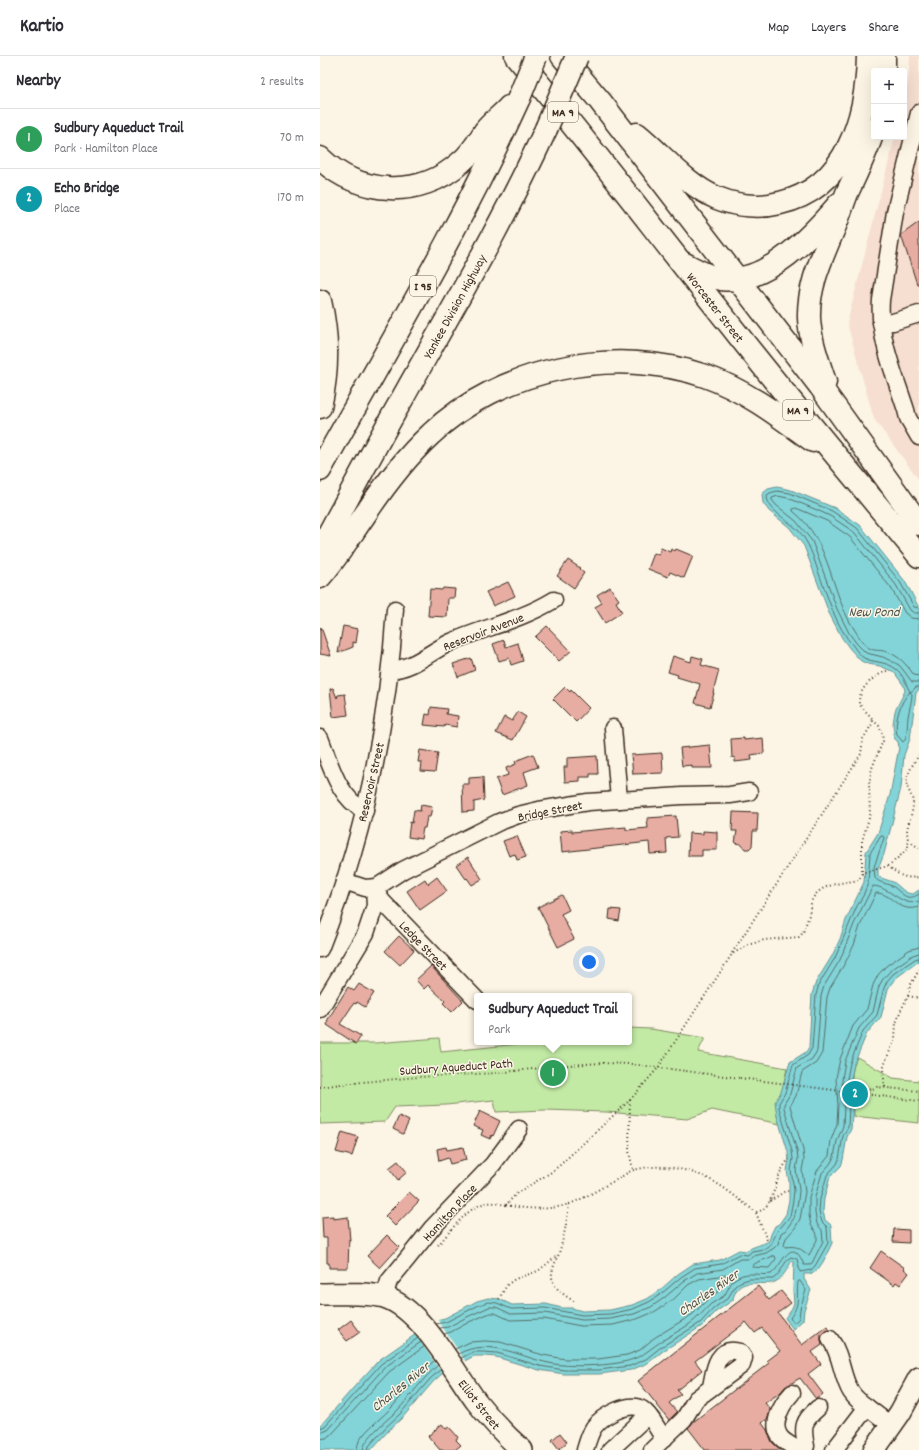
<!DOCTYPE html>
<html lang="en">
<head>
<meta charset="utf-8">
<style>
  :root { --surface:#fff; --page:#f7f7f7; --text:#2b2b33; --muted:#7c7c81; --line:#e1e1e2; --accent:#7c3aed }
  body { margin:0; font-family:Dekko,sans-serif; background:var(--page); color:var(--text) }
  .controls { position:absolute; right:12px; top:12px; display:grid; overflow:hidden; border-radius:4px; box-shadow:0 4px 16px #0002 }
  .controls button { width:36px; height:36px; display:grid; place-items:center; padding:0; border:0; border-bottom:1px solid var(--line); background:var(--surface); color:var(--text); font:20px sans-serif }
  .you { position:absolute; left:269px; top:906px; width:14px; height:14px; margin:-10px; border:3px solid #fff; border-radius:50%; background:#1a73e8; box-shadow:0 0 0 6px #1a73e833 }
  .badge { display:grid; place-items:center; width:26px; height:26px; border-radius:50%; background:var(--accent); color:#fff; font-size:13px; font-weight:700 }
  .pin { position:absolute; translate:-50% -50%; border:2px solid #fff; box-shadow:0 1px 4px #0006 }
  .popup { position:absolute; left:154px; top:937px; width:158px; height:52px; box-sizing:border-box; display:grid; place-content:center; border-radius:4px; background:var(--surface); filter:drop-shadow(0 1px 3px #0005); font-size:13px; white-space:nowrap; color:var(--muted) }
  .popup b { font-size:15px; color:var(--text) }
  .popup::after { content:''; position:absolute; left:50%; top:100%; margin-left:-8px; border:8px solid transparent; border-top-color:var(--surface) }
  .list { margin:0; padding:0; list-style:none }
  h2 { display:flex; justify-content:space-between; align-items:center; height:52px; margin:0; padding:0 16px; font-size:17px }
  h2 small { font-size:13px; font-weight:400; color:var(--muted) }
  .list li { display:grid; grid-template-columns:26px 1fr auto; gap:12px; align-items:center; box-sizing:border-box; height:60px; padding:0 16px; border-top:1px solid var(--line) }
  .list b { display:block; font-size:15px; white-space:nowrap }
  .list p { margin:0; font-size:13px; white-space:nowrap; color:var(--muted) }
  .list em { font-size:13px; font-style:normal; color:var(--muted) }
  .map { position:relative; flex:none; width:599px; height:1394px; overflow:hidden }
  header { display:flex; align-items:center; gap:24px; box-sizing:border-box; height:56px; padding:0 20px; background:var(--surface); border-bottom:1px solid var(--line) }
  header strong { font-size:19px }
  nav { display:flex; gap:22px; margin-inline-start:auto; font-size:14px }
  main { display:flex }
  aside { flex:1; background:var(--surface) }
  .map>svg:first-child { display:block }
  .built { fill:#f6dfd1 }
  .green { fill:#c3eaa5; stroke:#7f8a62 }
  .water { fill:#82d4d8; stroke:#66908e }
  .pier { fill:#fcf5e5 }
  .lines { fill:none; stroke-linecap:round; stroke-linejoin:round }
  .shore { stroke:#576e68; stroke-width:1 }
  .building { fill:#e7ada3; stroke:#3b2a1e }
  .minor-casing { stroke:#3b2a1e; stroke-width:19 }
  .major-casing { stroke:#3b2a1e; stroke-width:24 }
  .highway-casing { stroke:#3b2a1e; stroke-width:25 }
  .path { stroke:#3b2a1e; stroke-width:2; stroke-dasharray:1 3; stroke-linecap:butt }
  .minor { stroke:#fcf5e5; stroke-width:16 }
  .major { stroke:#fcf5e5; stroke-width:21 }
  .highway { stroke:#fcf5e5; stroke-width:22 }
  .highway-bridge-casing { stroke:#3b2a1e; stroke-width:25; stroke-linecap:butt }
  .path-bridge { stroke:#3b2a1e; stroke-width:2; stroke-dasharray:1 3; stroke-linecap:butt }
  .highway-bridge { stroke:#fcf5e5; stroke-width:22 }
  .labels { text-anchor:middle; stroke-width:3; stroke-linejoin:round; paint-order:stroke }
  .shield { fill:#fcf5e5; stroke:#75675a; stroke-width:1 }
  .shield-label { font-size:12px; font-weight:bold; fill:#3b2a1e }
  .street-label { font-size:13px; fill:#3b2a1e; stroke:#fcf5e5 }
  .water-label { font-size:14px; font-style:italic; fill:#4d544c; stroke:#fcf5e5 }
</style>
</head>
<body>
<header>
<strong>Kartio</strong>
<nav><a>Map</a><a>Layers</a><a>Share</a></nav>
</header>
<main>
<aside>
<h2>Nearby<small>2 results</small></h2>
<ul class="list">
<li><span class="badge" style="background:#2e9e5b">1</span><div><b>Sudbury Aqueduct Trail</b><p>Park · Hamilton Place</p></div><em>70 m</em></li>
<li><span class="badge" style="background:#0f9aa8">2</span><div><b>Echo Bridge</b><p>Place</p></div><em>170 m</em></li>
</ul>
</aside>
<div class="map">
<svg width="599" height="1394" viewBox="0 0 599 1394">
  <rect width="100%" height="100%" fill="#fcf5e5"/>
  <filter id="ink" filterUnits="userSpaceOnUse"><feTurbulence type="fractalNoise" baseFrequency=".025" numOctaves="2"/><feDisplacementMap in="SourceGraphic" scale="8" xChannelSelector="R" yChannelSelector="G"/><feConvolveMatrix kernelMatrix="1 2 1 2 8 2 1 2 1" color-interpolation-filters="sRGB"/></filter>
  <g filter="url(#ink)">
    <path class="built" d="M590 0H599V424L554 363 527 267 575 81H584V48L588 25Z"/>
    <g class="green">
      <path d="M309 972 331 973 385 982 378 996 467 1012 457 1060 460 1068 392 1054 367 1063 286 1056 225 1054 176 1056 174 1044 126 1049 75 1051 65 1066 0 1068V987H55L119 982 121 996 208 987V986H309Z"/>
      <path d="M537 1001 573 1022 599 1025V1067L533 1060C533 1040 528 1020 537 1001Z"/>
    </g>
    <path class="water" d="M457 431 471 434 515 452 540 469 584 524 591 536 599 552V633L596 637 590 683 584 699 581 732 564 798 558 813V820C562 823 568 824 573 826 580 830 584 838 593 838L599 834V905L576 922 571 928 568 933 561 961 547 977 534 1008 531 1023 533 1048 531 1073 527 1081 523 1104 521 1110 510 1121 504 1143 503 1155 505 1164 511 1169 512 1187 503 1206 498 1213 492 1218H484V1223L491 1234 484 1254 483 1264 473 1273 465 1262 472 1252 474 1247 473 1235 474 1207 472 1204C468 1212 463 1222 455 1226 442 1231 425 1221 416 1235 415 1238 413 1240 413 1244L397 1255 382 1270 343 1295 328 1307 311 1314 279 1318H244L219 1314 176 1301 164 1300H154L124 1316 113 1326 83 1361 69 1374 51 1394H0V1370L34 1331 59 1304 116 1264 125 1262 157 1245 168 1242 179 1243 192 1249 226 1248 242 1252H252L262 1255 290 1254 312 1249 327 1243 339 1235 358 1218 373 1208 400 1204 419 1194 426 1195C433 1190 442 1189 449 1185L451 1178 455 1170 459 1168 466 1158 469 1144V1125L467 1115 469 1103 468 1096 457 1060 455 1046 461 1036 470 1006 486 996 489 991 492 938 496 926 512 900 520 883 526 864 544 826 546 796 558 777 570 739 579 691 578 686 574 682 573 668 575 655 585 635 584 630 574 616 560 610 548 608 541 605 530 593 522 582 509 557 484 490 469 471 449 455 443 447 442 438 448 433Z"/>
    <path class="pier" d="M117 1263 146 1306 123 1319 95 1278Z"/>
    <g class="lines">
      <g class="shore">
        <path d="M599 552 594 551 580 526 537 472 512 455 470 437 457 435 450 437 447 439C446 453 469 465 478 474 489 486 493 500 498 515 508 541 515 569 534 591 537 595 540 600 544 602 554 607 566 605 576 613 583 618 586 628 590 636L592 635 596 631H599"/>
        <path d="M599 557H594L590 554 576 529 534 476 510 460 497 454 468 442 458 440 452 442V444L456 449 476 465 492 485 517 553 529 577 537 588 546 597 563 601 579 609 584 615 592 626H599"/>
        <path d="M599 563 591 562 585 557 571 532 530 481 507 465 476 452 473 453V455C513 487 509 537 536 576 539 581 544 589 549 592 553 595 560 594 564 595 579 599 586 608 594 619L599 620"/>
        <path d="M590 636 592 638C592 646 589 653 588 661 587 669 588 676 585 684L583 686 577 679C574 666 580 645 590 636Z"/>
        <path d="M599 851C578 858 573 837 556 837L540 870 534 889 525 907 510 932 507 941 502 997 496 1007 482 1016 476 1040 470 1050 483 1094 484 1104 482 1114 485 1136 480 1163 475 1172 466 1182 464 1189 465 1191C479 1189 479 1193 489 1199L497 1184V1179L496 1176 491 1169 489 1159V1141L497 1115 509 1100 511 1084 517 1068 518 1049 516 1022 520 1003 533 970 547 953 553 929 558 919 566 910 589 894 599 891"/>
        <path d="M453 1200H455L456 1203 449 1212 432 1211 433 1209C439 1204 446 1204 453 1200Z"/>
        <path d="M480 1225 486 1234 480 1253 479 1262 474 1267 470 1262C481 1247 476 1242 478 1226Z"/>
        <path d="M116 1268 126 1266 159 1249 169 1246 177 1247 191 1253 225 1252 262 1259 290 1258 313 1253 329 1246 341 1238 361 1221 375 1212 401 1208 419 1198 428 1199 432 1195 444 1193 451 1188 458 1174 462 1170 470 1160 473 1144 474 1134 471 1114 473 1103 472 1095 459 1052V1047L465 1037 473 1009 488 999 492 992 496 939 499 928 515 902 537 850 543 840 548 827 550 797 561 780H563L564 782 554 811 555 822C559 827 566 827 572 830 582 836 586 847 599 838"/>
        <path d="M120 1272 128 1271 147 1261 169 1251H176L191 1258 225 1257 262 1264 290 1263 314 1258 331 1251 344 1242 364 1225 377 1217 403 1213 420 1203H429L434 1200 446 1197 454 1192 458 1188 461 1177 466 1174 474 1162 478 1145 479 1134 476 1114 478 1103 477 1095 464 1052V1048L470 1038 477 1012 492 1003 497 995 501 940 504 930 520 904 534 868 553 830C571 831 583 853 599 845"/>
        <path d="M124 1278 131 1276 149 1266 170 1257H175L190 1264 224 1263 261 1270 293 1269 317 1263 334 1256 354 1243 368 1229 379 1223 405 1219 408 1220 399 1235 387 1244 373 1258 334 1282 320 1294 307 1299 278 1303H245L223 1299 180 1286 165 1285 150 1286 135 1293"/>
        <path d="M138 1298C171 1280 202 1303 234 1308 254 1311 278 1310 298 1307 322 1303 326 1295 345 1283 356 1276 369 1270 378 1261 383 1257 386 1252 391 1248 395 1245 400 1243 404 1240 409 1233 410 1225 418 1221 429 1215 440 1220 451 1218 462 1211 471 1176 484 1209H489L492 1207 503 1185 502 1174 497 1168 495 1157V1141L502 1117 510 1108 514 1101 517 1085 523 1070 524 1049 522 1023 525 1005 539 972 553 956 559 930 563 923 571 914 593 899 599 897"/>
        <path d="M141 1302 153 1296H164L177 1297 220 1310 244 1314H279L310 1310 326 1303 341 1291 380 1267 394 1252 408 1242 415 1230 420 1226 429 1223H453C462 1217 463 1206 471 1201L477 1203 480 1216 491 1214 495 1210 508 1187 507 1171 502 1166 499 1156 500 1143 507 1119 517 1108 519 1103 523 1080 528 1071 529 1049 527 1023 530 1007 543 975 557 959 564 932 567 925 573 918 595 903 599 902"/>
        <path d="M0 1372 5 1370 61 1308 98 1282"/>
        <path d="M0 1377 8 1374 65 1311 101 1286"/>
        <path d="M0 1383 6 1382 11 1379 69 1316 105 1290"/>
        <path d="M37 1394C37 1391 38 1388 39 1385 47 1372 63 1361 73 1350 87 1334 99 1318 115 1304"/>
        <path d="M43 1394C44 1382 68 1363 77 1355 91 1340 102 1323 118 1309"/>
        <path d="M48 1394 49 1390 66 1371 80 1358 110 1323 121 1313"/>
      </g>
    </g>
    <g class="building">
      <path d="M599 166V228H597L581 179Z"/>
      <path d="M341 492 350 496 351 493 355 495 356 493 373 500 364 522 350 516 348 521 328 513 334 497 339 499Z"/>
      <path d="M248 504 260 512 259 513 264 517 254 532 237 520Z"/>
      <path d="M188 526 195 540 173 550 166 536Z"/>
      <path d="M290 531 299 544 296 546 302 556 285 567 275 551 282 547 277 539Z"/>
      <path d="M123 532 135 533 134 542H128L127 561 108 560 110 533 122 534Z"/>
      <path d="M23 570 38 573 36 587 33 586V591L18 597Z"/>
      <path d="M227 570 251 595 239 605 215 581Z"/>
      <path d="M1 571 11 600 0 598V572Z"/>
      <path d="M184 584 186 591 198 587 203 605 191 609 189 602 179 605 173 588Z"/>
      <path d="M353 600 371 606 372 600 383 603 381 609 399 614 393 637H394L390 651 375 647 380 628 357 621 358 619 348 616Z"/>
      <path d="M151 602 155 614 138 621 133 608Z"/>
      <path d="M245 631 250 636 251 634 269 652 256 666 233 643Z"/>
      <path d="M13 632 17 642 18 639 25 638 28 659 13 661 10 633Z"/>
      <path d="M111 651 127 653 126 658 138 660 137 671 125 669 124 671 104 669 106 658 110 659Z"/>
      <path d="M198 656 206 661 193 684 176 677 184 661 192 665Z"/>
      <path d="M424 682V684L443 682 444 697 431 699 432 704 415 706V701L412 702 411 683Z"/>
      <path d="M390 689 392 712H372V709L362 710 360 692Z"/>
      <path d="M100 694 118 697 115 716 101 715 102 706H98Z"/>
      <path d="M342 697 343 717 313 718 311 699Z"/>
      <path d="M213 698 218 711 204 716 208 729 182 739 176 723 188 719 186 712 196 708 195 705Z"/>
      <path d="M277 700 278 718H270V721H260V725L245 726 244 711H247V702Z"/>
      <path d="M163 721 164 744 154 746V755L143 756 142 728H149V722Z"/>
      <path d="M101 749 112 751 110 761H107L105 772H103L101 783 88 781 90 766 92 767 94 754 100 755Z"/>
      <path d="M413 756 438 757 437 775H433L432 790 429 793H425L421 788 415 787 417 775H412Z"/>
      <path d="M356 760 358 781 346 782 347 797 330 798 329 786 242 796 240 775 252 774V776L306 771V774L328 772 327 762Z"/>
      <path d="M383 775 397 776V794H382V800H368L369 777 383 778Z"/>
      <path d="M197 780 206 801 197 804 195 798 189 800 183 785Z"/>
      <path d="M148 801 162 823 152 829 147 822 146 823 136 809Z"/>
      <path d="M117 821 127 835 100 854 87 835 105 823 108 828Z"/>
      <path d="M242 839 249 854 241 858 254 883 238 891 218 851Z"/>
      <path d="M290 853 301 854 299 865 289 863Z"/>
      <path d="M79 880 94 894 80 909 65 895Z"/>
      <path d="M111 910 143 945 132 956 123 947 125 945 108 929 104 933 96 924Z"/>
      <path d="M39 928 54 937 45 951 37 946 36 948 34 947 20 968 41 980 36 988 7 969 8 966 7 965 28 931 34 935Z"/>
      <path d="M160 1055 180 1065 173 1080 172 1079 170 1083 161 1079 163 1074 153 1070Z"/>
      <path d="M79 1060 89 1065 83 1078 73 1073Z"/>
      <path d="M22 1076 38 1081 32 1100 16 1096Z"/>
      <path d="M126 1091 127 1094 143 1091 146 1104 130 1108 128 1102 119 1105 117 1093Z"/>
      <path d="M78 1105 87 1116 78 1124 69 1112Z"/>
      <path d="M89 1136 99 1145 75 1170 65 1160Z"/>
      <path d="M13 1160V1163L28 1161 30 1184 29 1183 28 1212H9V1207H7V1182H3L2 1161Z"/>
      <path d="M574 1173 589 1174V1187L573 1186Z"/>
      <path d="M67 1179 79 1191 60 1212 47 1200Z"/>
      <path d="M561 1195 585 1212 584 1213 589 1217 580 1229 576 1226 574 1229 550 1212Z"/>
      <path d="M438 1230 449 1244 461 1235 471 1247 458 1257 482 1289 507 1270 509 1274 505 1275 501 1279V1284L502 1289 492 1296 501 1308 488 1318 503 1338 496 1343 480 1322 465 1331 461 1336 445 1347 450 1353 448 1362 442 1367 447 1374 452 1386 461 1394H385L368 1372 373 1366 449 1307 447 1305 460 1295 442 1272 435 1277 426 1266 375 1305 382 1314 357 1334 361 1338 349 1347 357 1356 349 1364 318 1325Z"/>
      <path d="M31 1264 40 1276 27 1285 18 1274Z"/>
      <path d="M122 1368 126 1373 129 1371 138 1381 136 1384 141 1389 135 1394H120L108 1380Z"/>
      <path d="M240 1377 247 1386 239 1393 232 1384Z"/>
    </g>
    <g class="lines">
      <g class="minor-casing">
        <g id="minor">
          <path d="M599 57 575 156 561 244C558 282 575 319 586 354L588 362 599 381"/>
          <path d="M561 267 573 266 599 258"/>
          <path d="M70 614C93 613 111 595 131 586 166 571 201 564 234 544"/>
          <path d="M293 672 299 744"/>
          <path d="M0 682C10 707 18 742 45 755"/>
          <path d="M24 825 45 832 57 831 83 814 179 766 198 759 219 754 268 746 362 740 410 739 429 736"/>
          <path d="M54 832 62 845 157 944"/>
          <path d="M0 893C43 785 68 669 75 553"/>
          <path d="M0 953 46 877 55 850 54 832"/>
          <path d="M64 1241 69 1225 88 1202 112 1172 173 1108 199 1073"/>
          <path d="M510 1283C522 1299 521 1320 531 1336 535 1342 541 1347 547 1351"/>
          <path d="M472 1337C463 1347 451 1366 459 1379 462 1385 471 1389 476 1393"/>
          <path d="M486 1390C482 1370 483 1365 498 1352"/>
          <path d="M265 1394C267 1387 270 1377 274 1371 282 1360 309 1345 322 1353 332 1360 337 1373 344 1383"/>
          <path d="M290 1394 328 1359"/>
          <path d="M332 1394 364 1363 376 1343 422 1309 424 1302 420 1296C396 1289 394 1315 391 1331"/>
          <path d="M514 1394 547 1351 572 1370"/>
        </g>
      </g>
      <g class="major-casing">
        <g id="major">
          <path d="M0 1238C19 1238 46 1236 64 1241 102 1253 133 1314 156 1345 170 1363 185 1379 202 1394"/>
          <path d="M554 1394 580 1357 599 1322"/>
        </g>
      </g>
      <g class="highway-casing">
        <g id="highway">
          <path d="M196 0C270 88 339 180 411 270 472 348 536 423 599 500"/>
          <path d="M242 0 280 45 500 330 599 468"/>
          <path d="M564 15V0"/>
          <path d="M317 78C343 99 366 129 397 142 417 150 440 152 460 147 527 132 547 60 548 0"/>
          <path d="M0 102C39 140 100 143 141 106 152 97 158 86 165 75 172 66 182 59 189 51"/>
          <path d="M363 207C375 213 388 221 401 223 447 229 492 179 519 148"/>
          <path d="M0 245C8 279 8 316 0 351"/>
          <path d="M505 326C498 305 490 284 489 262 488 231 501 204 512 177 518 164 522 150 527 137 537 116 547 95 554 73"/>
          <path d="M0 414C68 291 141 170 199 42"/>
          <path d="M0 494C27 444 53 394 81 345 131 255 183 167 226 73"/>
          <path d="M0 521C17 502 30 480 44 460 64 430 85 402 111 378 179 312 295 289 385 320 425 334 459 360 493 385"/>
        </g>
      </g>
      <g class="path">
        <path d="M588 787H592L599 792"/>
        <path d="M568 810C574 805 582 799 587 793 590 788 587 781 587 775 588 766 593 757 593 748 593 741 589 736 587 730 585 720 593 708 599 699"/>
        <path d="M542 818V785L550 759 549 728 552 712 563 685 562 677 559 670 553 664"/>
        <path d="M412 897 541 698 543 683 552 668 553 664 551 661 539 648C538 632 555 619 569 614"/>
        <path d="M588 940 590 930 599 914"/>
        <path d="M0 1031 21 1028 98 1021 176 1017 249 1009 281 1007 311 1008 420 1022"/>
        <path d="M565 1031 563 1014 566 1004 575 983 576 967 581 954 588 940 599 942"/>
        <path d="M535 1038 536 1031 552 1033 557 1031 599 1035"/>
        <path d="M310 1044 309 1095 313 1114"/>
        <path d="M450 1145 464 1136 468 1135"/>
        <path d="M249 1148C247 1165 244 1181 239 1197 237 1205 231 1212 232 1221 233 1232 245 1240 254 1245"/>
        <path d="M186 1149C207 1153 228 1155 249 1148 266 1142 282 1131 298 1123 303 1120 309 1115 314 1114 335 1108 360 1111 380 1119 401 1127 419 1144 436 1156 451 1154 454 1132 459 1120 461 1114 465 1108 469 1103"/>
        <path d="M436 1157 447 1184"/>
        <path d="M118 1189C130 1176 149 1149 167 1147 173 1146 180 1148 186 1149L197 1137 230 1117 240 1109 310 1044 338 1012 412 898 428 889 444 884 479 881C484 877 485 871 487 865 490 858 490 850 492 844 500 827 524 827 539 824L542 817 568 810C579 819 584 823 599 821"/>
        <path d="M179 1243 187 1229 195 1223 218 1215 238 1199"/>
      </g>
      <use href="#minor" class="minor"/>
      <use href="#major" class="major"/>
      <use href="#highway" class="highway"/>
      <g class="highway-bridge-casing">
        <g id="highway-bridge">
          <path d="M199 42 216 0"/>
          <path d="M226 73 257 0"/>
        </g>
      </g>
      <path class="path-bridge" d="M420 1022 599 1045"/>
      <use href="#highway-bridge" class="highway-bridge"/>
    </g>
  </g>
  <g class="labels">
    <g class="shield">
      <rect x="228" y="46" width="30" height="20" rx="3"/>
      <rect x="90" y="220" width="26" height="20" rx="3"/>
      <rect x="463" y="344" width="30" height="20" rx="3"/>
    </g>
    <g class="shield-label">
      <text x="243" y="60">MA 9</text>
      <text x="103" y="234">I 95</text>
      <text x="478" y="358">MA 9</text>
    </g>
    <g class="street-label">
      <text transform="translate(134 250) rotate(-61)" y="5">Yankee Division Highway</text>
      <text transform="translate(396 251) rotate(52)" y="5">Worcester Street</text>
      <text transform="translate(163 575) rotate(-21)" y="5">Reservoir Avenue</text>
      <text transform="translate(50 726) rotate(-77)" y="5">Reservoir Street</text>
      <text transform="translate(230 754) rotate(-11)" y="5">Bridge Street</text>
      <text transform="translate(104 889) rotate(46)" y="5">Ledge Street</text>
      <text transform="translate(136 1010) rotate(-4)" y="5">Sudbury Aqueduct Path</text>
      <text transform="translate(129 1156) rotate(-47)" y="5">Hamilton Place</text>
      <text transform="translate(160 1348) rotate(52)" y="5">Elliot Street</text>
    </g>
    <g class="water-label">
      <text x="554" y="560">New Pond</text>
      <text transform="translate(388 1236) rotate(-35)" y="5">Charles River</text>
      <text transform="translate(80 1330) rotate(-39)" y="5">Charles River</text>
    </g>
  </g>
</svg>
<div class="controls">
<button>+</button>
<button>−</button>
</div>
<div class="you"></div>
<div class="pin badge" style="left:233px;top:1017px;background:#2e9e5b">1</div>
<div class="popup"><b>Sudbury Aqueduct Trail</b>Park</div>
<div class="pin badge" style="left:535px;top:1038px;background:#0f9aa8">2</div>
</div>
</main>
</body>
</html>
